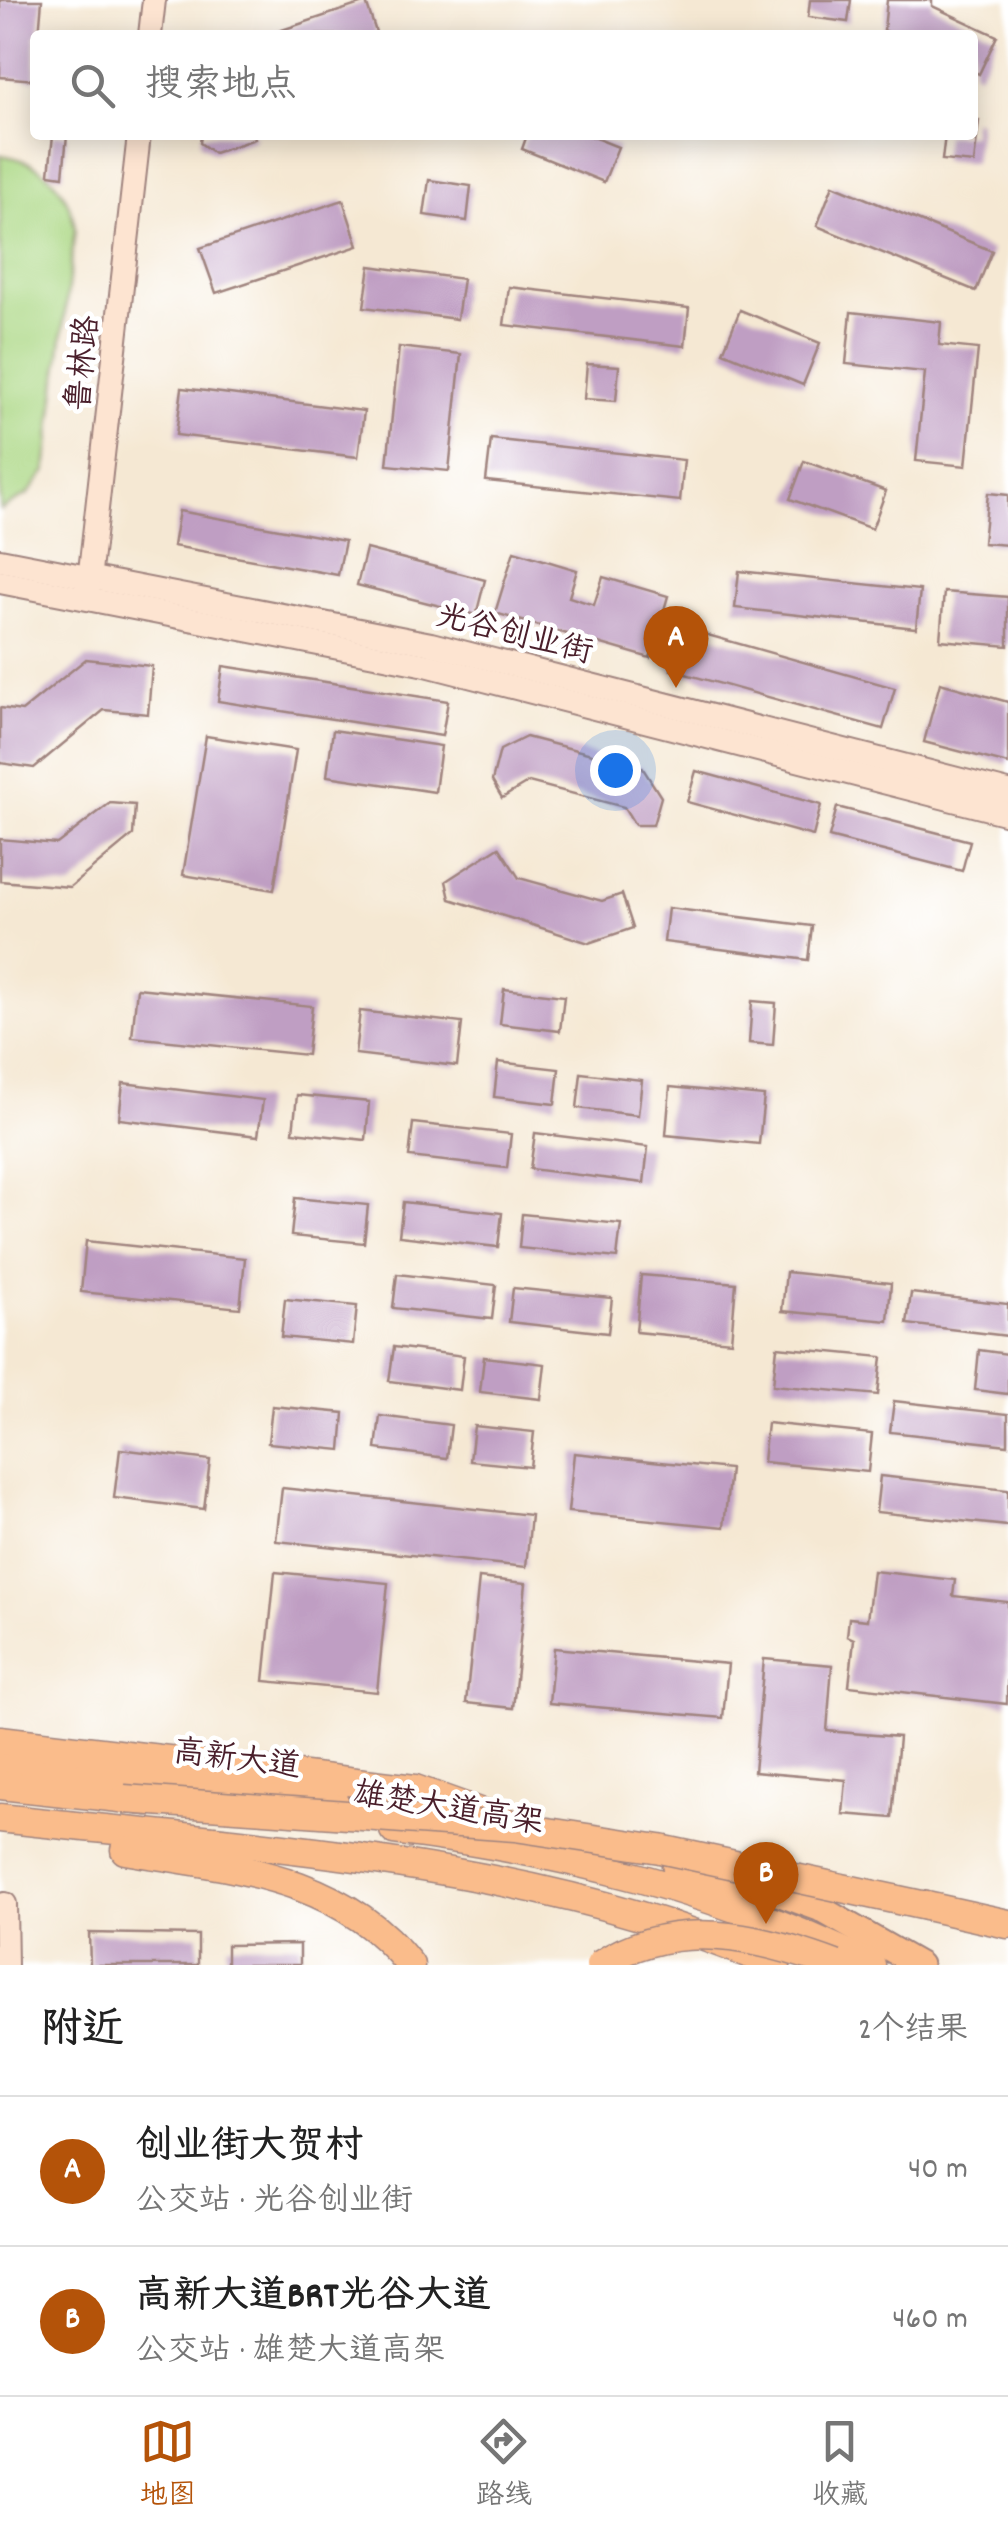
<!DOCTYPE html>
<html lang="zh">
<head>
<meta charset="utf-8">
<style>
  :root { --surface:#fff; --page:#f6f6f6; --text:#222; --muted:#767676; --line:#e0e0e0; --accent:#b45309 }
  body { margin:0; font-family:Dekko,"LXGW WenKai TC",sans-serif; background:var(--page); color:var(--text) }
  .you { position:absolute; left:615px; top:770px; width:35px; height:35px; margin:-25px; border:8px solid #fff; border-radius:50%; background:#1a73e8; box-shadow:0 0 0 15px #1a73e833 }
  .badge { display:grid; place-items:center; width:65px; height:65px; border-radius:50%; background:var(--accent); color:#fff; font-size:32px; font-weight:700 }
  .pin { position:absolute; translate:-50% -82px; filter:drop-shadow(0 2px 5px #0008) }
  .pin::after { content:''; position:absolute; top:52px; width:35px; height:30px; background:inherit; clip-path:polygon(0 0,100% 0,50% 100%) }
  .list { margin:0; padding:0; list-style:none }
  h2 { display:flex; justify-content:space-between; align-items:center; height:130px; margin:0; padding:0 40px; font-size:42px }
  h2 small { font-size:32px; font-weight:400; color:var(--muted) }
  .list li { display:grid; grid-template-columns:65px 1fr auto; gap:30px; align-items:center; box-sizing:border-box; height:150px; padding:0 40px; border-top:2px solid var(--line) }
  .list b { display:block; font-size:38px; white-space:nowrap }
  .list p { margin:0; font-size:32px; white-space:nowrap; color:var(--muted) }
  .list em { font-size:32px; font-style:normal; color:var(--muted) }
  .icon { flex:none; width:55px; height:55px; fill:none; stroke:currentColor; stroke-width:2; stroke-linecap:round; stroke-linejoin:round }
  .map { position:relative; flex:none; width:1008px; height:1965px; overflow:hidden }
  .search { position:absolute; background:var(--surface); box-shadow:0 5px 25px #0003; left:30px; right:30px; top:30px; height:110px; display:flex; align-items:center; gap:25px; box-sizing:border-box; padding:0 35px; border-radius:10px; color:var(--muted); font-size:38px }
  .sheet { height:430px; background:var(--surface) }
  nav { display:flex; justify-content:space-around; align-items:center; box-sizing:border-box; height:140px; border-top:2px solid var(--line); background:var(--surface); font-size:28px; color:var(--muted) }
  nav a { display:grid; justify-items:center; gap:5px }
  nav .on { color:var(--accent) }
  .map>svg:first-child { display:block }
  .green { fill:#acd885; stroke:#7b7c58; stroke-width:2.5 }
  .building { fill:#bf9ec3 }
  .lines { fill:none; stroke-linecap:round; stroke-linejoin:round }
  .secondary-casing { stroke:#a0847f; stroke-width:26 }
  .primary-casing { stroke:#a0847f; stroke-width:29 }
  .highway-casing { stroke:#a0847f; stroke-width:31 }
  .secondary { stroke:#fde4d1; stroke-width:22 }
  .primary { stroke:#fabc8b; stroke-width:25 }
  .highway { stroke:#fabc8b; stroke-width:28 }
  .highway-bridge-casing { stroke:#a0847f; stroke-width:31; stroke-linecap:butt }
  .highway-bridge { stroke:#fabc8b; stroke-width:28 }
  .labels { text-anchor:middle; stroke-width:9; stroke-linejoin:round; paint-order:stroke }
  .street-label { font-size:32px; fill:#4a1f2b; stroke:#fff }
</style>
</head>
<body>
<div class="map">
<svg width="1008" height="1965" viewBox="0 0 1008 1965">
  <rect width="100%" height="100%" fill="#fff"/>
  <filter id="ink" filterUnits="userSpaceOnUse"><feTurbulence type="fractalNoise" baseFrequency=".01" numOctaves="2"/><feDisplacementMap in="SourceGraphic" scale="20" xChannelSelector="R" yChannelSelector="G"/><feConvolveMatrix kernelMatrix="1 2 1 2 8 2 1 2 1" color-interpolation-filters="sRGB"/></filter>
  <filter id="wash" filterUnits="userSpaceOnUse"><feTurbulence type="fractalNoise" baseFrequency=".0048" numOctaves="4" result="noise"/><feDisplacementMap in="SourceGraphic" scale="40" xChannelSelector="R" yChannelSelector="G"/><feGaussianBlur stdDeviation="2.25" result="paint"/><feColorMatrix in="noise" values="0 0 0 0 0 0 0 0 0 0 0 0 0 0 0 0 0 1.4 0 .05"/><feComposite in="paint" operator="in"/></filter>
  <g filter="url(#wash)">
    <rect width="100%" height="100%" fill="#f5e8d3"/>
    <path class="green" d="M0 155C42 160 69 187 75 229L46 471 28 494 0 510Z"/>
    <g id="blocks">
      <g class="building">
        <path d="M0 0H42L39 35H35V80L0 77Z"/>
        <path d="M810 0H851L848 22 808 17Z"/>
        <path d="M887 0H932V6L997 36 979 74 973 71V35H894L884 30Z"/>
        <path d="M366 2 377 35H270V34Z"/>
        <path d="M973 121H979L974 163 942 160 945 135H973Z"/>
        <path d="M53 135H67L63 176 49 174Z"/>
        <path d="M201 135H254L255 139 214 153 200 143Z"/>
        <path d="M527 135H588L618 147 604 182 522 149Z"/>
        <path d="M429 180 471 186 467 221 424 215Z"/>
        <path d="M833 185 992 251 976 291 817 226Z"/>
        <path d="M343 200 358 246 216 293 200 248Z"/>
        <path d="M370 266 463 279 457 319 364 307Z"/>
        <path d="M509 287 689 308 685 346 504 325Z"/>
        <path d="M740 310 820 343 803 385 723 352Z"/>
        <path d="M851 312 941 322 939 345 978 349 966 466 916 461 925 372 846 364Z"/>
        <path d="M399 347 461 354 449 471 387 465Z"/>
        <path d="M587 364 619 366 616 401 584 399Z"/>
        <path d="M182 388 364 411 358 457 176 435Z"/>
        <path d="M491 439 684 460 680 501 486 481Z"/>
        <path d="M804 461 886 491 872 529 790 499Z"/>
        <path d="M988 493 1008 495V545L983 543Z"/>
        <path d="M179 511 345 541 338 575 173 546Z"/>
        <path d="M366 549 485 580 476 615 357 585Z"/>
        <path d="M514 551 577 570 569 597 594 605 603 577 668 596 650 658 495 613Z"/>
        <path d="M739 571 920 590 916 628 735 608Z"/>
        <path d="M944 592 1008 597V646L940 640Z"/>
        <path d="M683 628 895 688 883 729 671 670Z"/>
        <path d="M86 659 152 666 148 714 104 710 34 768 0 763V708L22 711Z"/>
        <path d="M223 666 448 701 442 736 218 701Z"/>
        <path d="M940 683 1008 702V764L924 742Z"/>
        <path d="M333 730 441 746 435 792 327 776Z"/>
        <path d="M206 736 296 750 274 890 183 875Z"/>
        <path d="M526 737 642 767 661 797 653 825H635L624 807 529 782 502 798 492 781 500 750Z"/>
        <path d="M696 771 821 805 813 836 687 802Z"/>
        <path d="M110 803 135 805 133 835 70 887 0 881V839L57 844Z"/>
        <path d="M837 807 970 841 962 871 829 837Z"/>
        <path d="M499 847 519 878 602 901 622 894 633 928 589 943 450 899 446 881Z"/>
        <path d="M668 908 812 926 808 960 664 942Z"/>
        <path d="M137 988 312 1006 307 1055 132 1037Z"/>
        <path d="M504 989 564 996 560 1031 500 1024Z"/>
        <path d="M752 1001 776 1003 773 1045 749 1043Z"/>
        <path d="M360 1011 462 1023 457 1066 355 1054Z"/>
        <path d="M498 1062 559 1069 555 1104 494 1097Z"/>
        <path d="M581 1073 642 1080 638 1115 577 1108Z"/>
        <path d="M123 1083 263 1100 258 1136 119 1119Z"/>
        <path d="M670 1087 764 1096 759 1144 666 1135Z"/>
        <path d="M297 1095 369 1102 366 1140 293 1132Z"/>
        <path d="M413 1123 511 1134 507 1168 409 1157Z"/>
        <path d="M535 1133 648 1147 644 1183 530 1169Z"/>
        <path d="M295 1198 368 1205 364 1243 291 1236Z"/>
        <path d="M403 1202 502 1213 498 1247 399 1236Z"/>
        <path d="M522 1214 621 1224 617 1258 519 1248Z"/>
        <path d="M86 1241 245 1258 240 1308 81 1292Z"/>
        <path d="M786 1272 891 1283 888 1321 782 1311Z"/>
        <path d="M397 1274 496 1285 492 1319 393 1308Z"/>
        <path d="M641 1275 736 1283 731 1341 636 1332Z"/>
        <path d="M513 1288 612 1298 608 1333 509 1322Z"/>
        <path d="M911 1293 1008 1304V1336L907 1324Z"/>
        <path d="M285 1299 357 1306 353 1344 281 1337Z"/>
        <path d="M394 1347 464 1356 460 1390 389 1381Z"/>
        <path d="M777 1347 882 1357 878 1395 773 1385Z"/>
        <path d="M979 1350 1008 1354V1394L975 1390Z"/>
        <path d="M484 1357 545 1364 541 1399 480 1392Z"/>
        <path d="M894 1401 1008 1414V1445L890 1432Z"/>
        <path d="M272 1406 344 1413 341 1450 268 1443Z"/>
        <path d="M380 1416 451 1425 447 1458 376 1449Z"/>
        <path d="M767 1423 872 1434 868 1472 763 1462Z"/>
        <path d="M474 1426 534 1432 530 1467 470 1461Z"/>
        <path d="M120 1449 210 1460 204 1509 114 1498Z"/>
        <path d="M574 1453 730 1469 724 1527 568 1512Z"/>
        <path d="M880 1476 1008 1490V1526L876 1512Z"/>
        <path d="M282 1488 531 1515 526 1567 276 1541Z"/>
        <path d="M873 1571 955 1580 953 1596 1008 1602 1007 1704 849 1686 854 1639 847 1636 849 1618 867 1620Z"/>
        <path d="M275 1572 388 1583 377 1692 264 1681Z"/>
        <path d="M479 1578 526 1583 513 1708 466 1703Z"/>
        <path d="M554 1648 728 1664 723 1718 549 1703Z"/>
        <path d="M764 1659 832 1665 827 1731 899 1737 892 1818 843 1814 846 1780 754 1772Z"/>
        <path d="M89 1933 198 1935V1965H90Z"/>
        <path d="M300 1944V1965H227V1945Z"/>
      </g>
    </g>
  </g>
  <g filter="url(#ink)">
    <use href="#blocks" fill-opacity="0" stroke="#a0847f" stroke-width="2.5"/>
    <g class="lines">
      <g class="secondary-casing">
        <g id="secondary">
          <path d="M150 35 154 0"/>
          <path d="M0 560 431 644 1008 792"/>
          <path d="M0 582 426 665 1008 814"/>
          <path d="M88 589 139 135"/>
          <path d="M5 1904 6 1965"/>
        </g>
      </g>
      <g class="primary-casing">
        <g id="primary">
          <path d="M0 1760 336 1802"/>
          <path d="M675 1866 764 1888 819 1908 919 1965"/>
        </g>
      </g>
      <g class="highway-casing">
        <g id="highway">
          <path d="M0 1740 415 1789 507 1822"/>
          <path d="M0 1785 148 1801"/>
          <path d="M0 1818C261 1847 531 1859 776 1965"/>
          <path d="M394 1830C556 1850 724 1892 871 1965"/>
          <path d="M125 1850C230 1868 340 1874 410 1965"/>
          <path d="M926 1906 1008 1924"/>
        </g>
      </g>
      <use href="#secondary" class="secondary"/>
      <use href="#primary" class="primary"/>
      <use href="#highway" class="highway"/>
      <g class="highway-bridge-casing">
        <g id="highway-bridge">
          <path d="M124 1799 515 1827 660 1849 926 1906"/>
          <path d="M600 1965C674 1916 758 1936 836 1965"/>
        </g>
      </g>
      <use href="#highway-bridge" class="highway-bridge"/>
    </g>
  </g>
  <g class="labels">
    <g class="street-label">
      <text transform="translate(81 363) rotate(-84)" y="11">鲁林路</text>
      <text transform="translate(515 632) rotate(14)" y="11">光谷创业街</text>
      <text transform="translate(237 1757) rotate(7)" y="11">高新大道</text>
      <text transform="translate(449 1806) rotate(9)" y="11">雄楚大道高架</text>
    </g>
  </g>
</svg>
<div class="you"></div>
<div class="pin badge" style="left:676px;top:688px">A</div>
<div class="pin badge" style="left:766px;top:1924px">B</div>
<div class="search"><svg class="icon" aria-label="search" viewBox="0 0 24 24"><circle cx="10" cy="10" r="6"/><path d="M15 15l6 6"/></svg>搜索地点</div>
</div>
<section class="sheet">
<h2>附近<small>2个结果</small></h2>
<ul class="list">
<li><span class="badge">A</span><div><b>创业街大贺村</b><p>公交站 · 光谷创业街</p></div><em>40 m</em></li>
<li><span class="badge">B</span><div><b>高新大道BRT光谷大道</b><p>公交站 · 雄楚大道高架</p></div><em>460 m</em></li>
</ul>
</section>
<nav>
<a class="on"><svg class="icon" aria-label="map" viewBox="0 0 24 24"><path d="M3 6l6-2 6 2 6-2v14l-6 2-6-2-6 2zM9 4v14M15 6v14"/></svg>地图</a>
<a><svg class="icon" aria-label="directions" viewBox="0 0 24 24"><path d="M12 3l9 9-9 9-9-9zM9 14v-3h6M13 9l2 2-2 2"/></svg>路线</a>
<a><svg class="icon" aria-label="saved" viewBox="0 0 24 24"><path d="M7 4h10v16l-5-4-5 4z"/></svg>收藏</a>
</nav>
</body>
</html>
